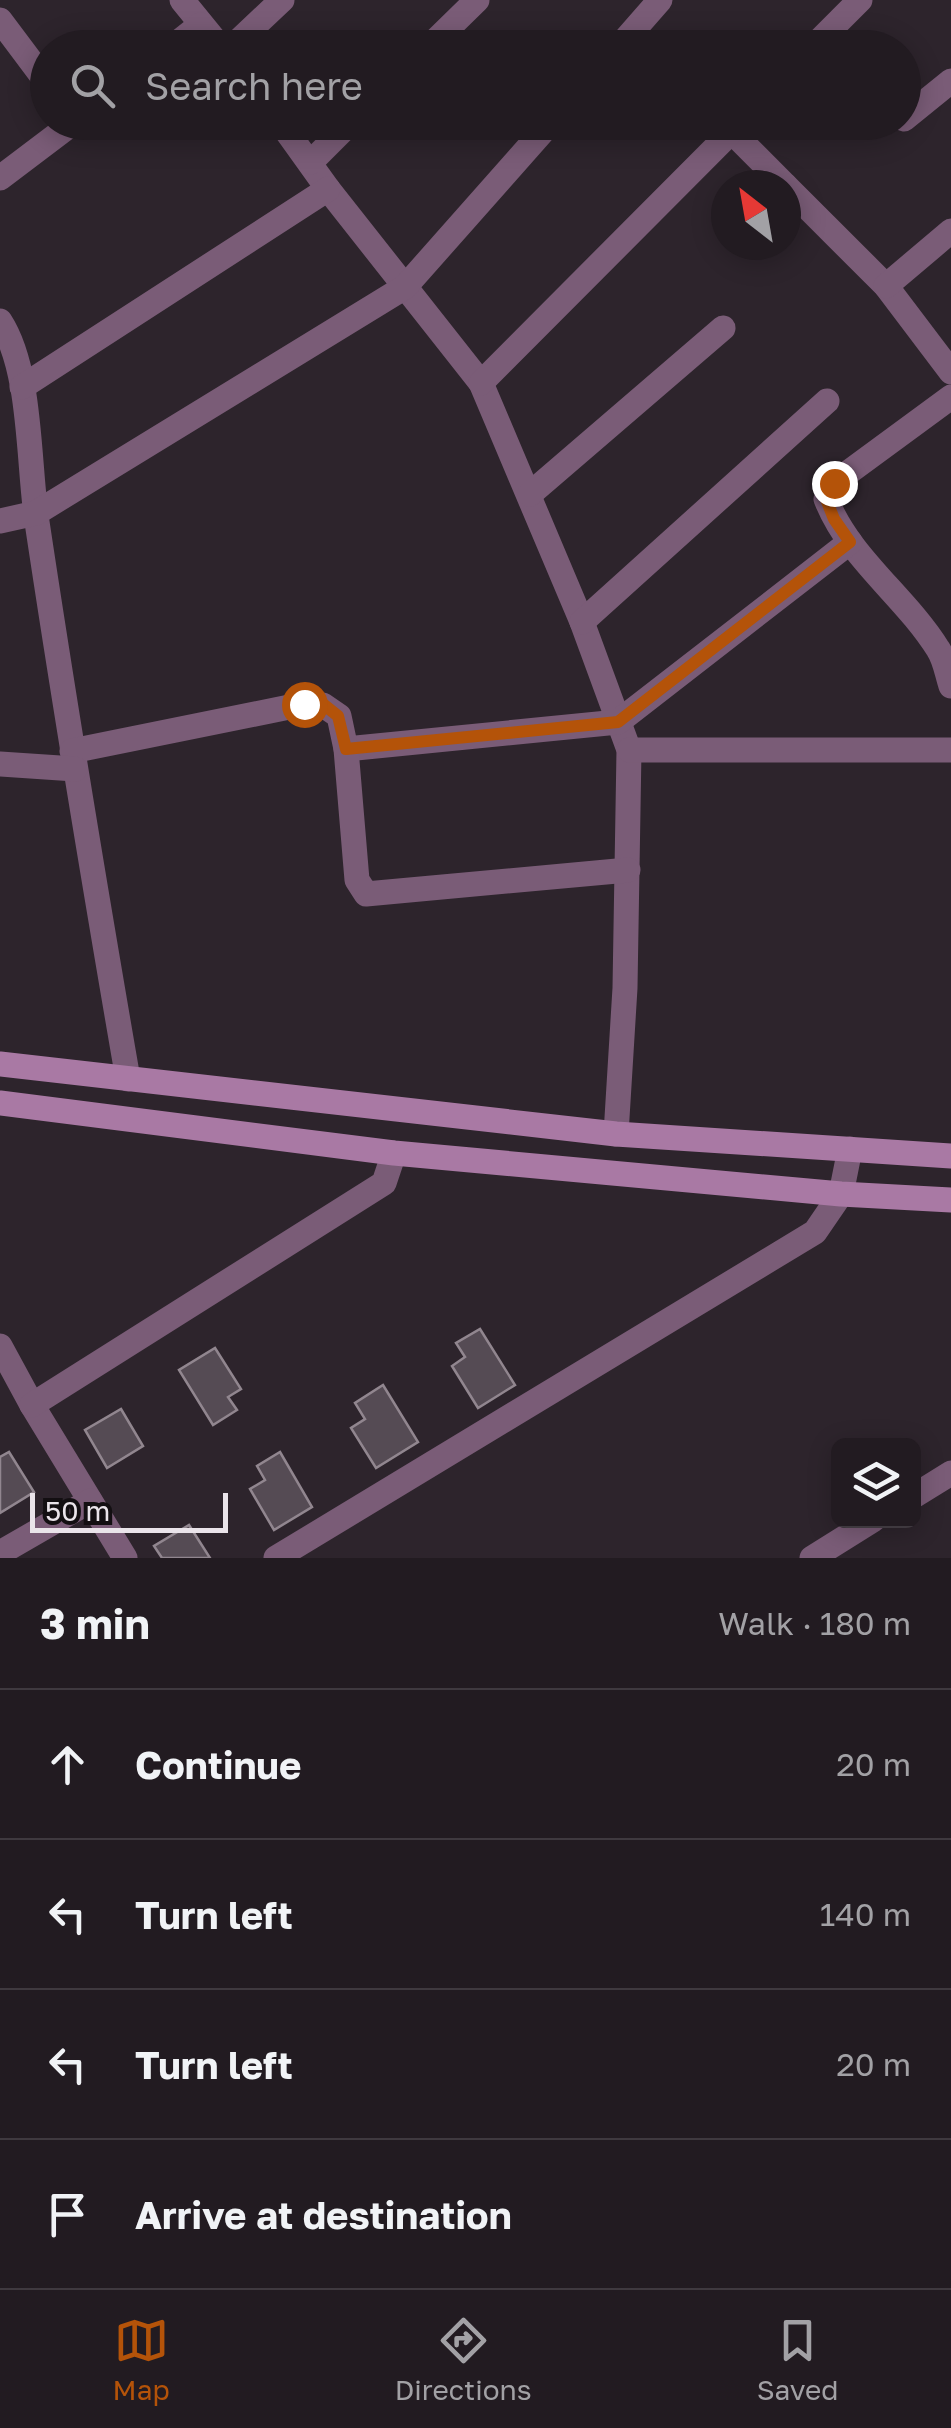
<!DOCTYPE html>
<html lang="en">
<head>
<meta charset="utf-8">
<style>
  :root { --surface:#221b21; --page:#2e282e; --text:#f1f3f6; --muted:#a2a1a5; --line:#3f393f; --accent:#b45309 }
  body { margin:0; font-family:"Golos Text",sans-serif; background:var(--page); color:var(--text) }
  .controls { position:absolute; right:30px; bottom:30px; display:grid; overflow:hidden; border-radius:15px; box-shadow:0 5px 25px #0003 }
  .controls button { width:90px; height:90px; display:grid; place-items:center; padding:0; border:0; border-bottom:2px solid var(--line); background:var(--surface); color:var(--text); font:50px sans-serif }
  .compass { position:absolute; left:711px; top:170px; width:90px; height:90px; border-radius:50%; background:var(--surface); box-shadow:0 5px 25px #0003; rotate:329deg }
  .scale { position:absolute; left:30px; bottom:25px; width:198px; box-sizing:border-box; padding-left:10px; border:5px solid #eae4ea; border-top:0; font-size:28px; line-height:35px; white-space:nowrap; color:#eae4ea; -webkit-text-stroke:8px #130f12; paint-order:stroke }
  .stop { position:absolute; width:30px; height:30px; margin:-22px; border:8px solid #b45309; border-radius:50%; background:#fff }
  .stop.end { background:#b45309; border-color:#fff; box-shadow:0 2px 10px #0008 }
  .list { margin:0; padding:0; list-style:none }
  h2 { display:flex; justify-content:space-between; align-items:center; height:130px; margin:0; padding:0 40px; font-size:42px }
  h2 small { font-size:32px; font-weight:400; color:var(--muted) }
  .list li { display:grid; grid-template-columns:65px 1fr auto; gap:30px; align-items:center; box-sizing:border-box; height:150px; padding:0 40px; border-top:2px solid var(--line) }
  .list b { display:block; font-size:38px; white-space:nowrap }
  .list em { font-size:32px; font-style:normal; color:var(--muted) }
  .icon { flex:none; width:55px; height:55px; fill:none; stroke:currentColor; stroke-width:2; stroke-linecap:round; stroke-linejoin:round }
  .map { position:relative; flex:none; width:951px; height:1558px; overflow:hidden }
  .search { position:absolute; background:var(--surface); box-shadow:0 5px 25px #0003; left:30px; right:30px; top:30px; height:110px; display:flex; align-items:center; gap:25px; box-sizing:border-box; padding:0 35px; border-radius:55px; color:var(--muted); font-size:38px }
  .sheet { height:730px; background:var(--surface) }
  nav { display:flex; justify-content:space-around; align-items:center; box-sizing:border-box; height:140px; border-top:2px solid var(--line); background:var(--surface); font-size:28px; color:var(--muted) }
  nav a { display:grid; justify-items:center; gap:5px }
  nav .on { color:var(--accent) }
  .map>svg:first-child { display:block }
  .building { fill:#554b54; stroke:#91868f; stroke-width:2.5 }
  .lines { fill:none; stroke-linecap:round; stroke-linejoin:round }
  .street { stroke:#7a5c77; stroke-width:25 }
  .secondary { stroke:#a979a4; stroke-width:25 }
  .route { stroke:#b45309; stroke-width:12 }
</style>
</head>
<body>
<div class="map">
<svg width="951" height="1558" viewBox="0 0 951 1558">
  <rect width="100%" height="100%" fill="#2d242c"/>
  <g class="building">
    <path d="M480 1329 515 1385 478 1408 452 1366 465 1357 456 1343Z"/>
    <path d="M215 1348 241 1389 228 1397 237 1410 213 1425 179 1370Z"/>
    <path d="M383 1385 418 1442 376 1468 351 1428 365 1419 355 1403Z"/>
    <path d="M121 1409 143 1446 107 1468 85 1430Z"/>
    <path d="M9 1452 34 1492 0 1513V1457Z"/>
    <path d="M280 1452 312 1507 274 1530 250 1489 265 1480 257 1466Z"/>
    <path d="M189 1525 210 1558H162L154 1546Z"/>
  </g>
  <g class="lines">
    <g class="street">
      <path d="M182 0 221 48"/>
      <path d="M0 20 48 84"/>
      <path d="M171 48 200 25"/>
      <path d="M231 48 282 0"/>
      <path d="M428 48 477 0"/>
      <path d="M618 48 660 0"/>
      <path d="M812 48 860 0"/>
      <path d="M904 119 951 81"/>
      <path d="M280 122 328 189 481 383 582 622 629 750 625 988 616 1134"/>
      <path d="M732 132 785 185"/>
      <path d="M311 162 351 122"/>
      <path d="M0 178 74 122"/>
      <path d="M786 186 886 286 951 372"/>
      <path d="M886 286 951 231"/>
      <path d="M0 321C32 370 28 465 37 522 65 708 96 894 128 1079"/>
      <path d="M481 383 741 122"/>
      <path d="M22 387 328 189"/>
      <path d="M951 397 834 483 826 499C849 558 905 596 938 649 945 659 947 674 951 686"/>
      <path d="M530 494 723 328"/>
      <path d="M0 521 36 513 405 287 551 122"/>
      <path d="M582 622 827 401"/>
      <path d="M346 749 618 722 850 542"/>
      <path d="M629 750H951"/>
      <path d="M72 751 304 704 323 705 339 716 346 749 357 880 366 894 628 870"/>
      <path d="M0 764 75 769"/>
      <path d="M0 1346 32 1405 125 1558"/>
      <path d="M32 1405 384 1183 394 1153"/>
      <path d="M914 1496 951 1473"/>
      <path d="M0 1553 90 1501"/>
      <path d="M276 1558 815 1232 841 1194 850 1149"/>
      <path d="M812 1558 873 1520"/>
    </g>
    <g class="secondary">
      <path d="M0 1064 616 1134 951 1156"/>
      <path d="M0 1103 394 1153 841 1194 951 1200"/>
    </g>
  </g>
  <g class="lines">
    <path class="route" d="M304 704H323L338 716 346 749 618 722 850 542 834 519 826 499 834 483"/>
  </g>
</svg>
<div class="controls">
<button><svg class="icon" aria-label="layers" viewBox="0 0 24 24"><path d="M12 4l9 5-9 5-9-5zM3 14l9 5 9-5"/></svg></button>
</div>
<svg class="compass" viewBox="-18 -18 36 36"><path d="M0-13l5 13h-10z" fill="#e53935"/><path d="M0 13l5-13h-10z" fill="#a2a1a5"/></svg>
<div class="scale">50 m</div>
<div class="stop" style="left:304px;top:704px"></div>
<div class="stop end" style="left:834px;top:483px"></div>
<div class="search"><svg class="icon" aria-label="search" viewBox="0 0 24 24"><circle cx="10" cy="10" r="6"/><path d="M15 15l6 6"/></svg>Search here</div>
</div>
<section class="sheet">
<h2>3 min<small>Walk · 180 m</small></h2>
<ul class="list">
<li><svg class="icon" aria-label="ahead" viewBox="0 0 24 24"><path d="M12 20V5M6 11l6-6 6 6"/></svg><div><b>Continue</b></div><em>20 m</em></li>
<li><svg class="icon" aria-label="left" viewBox="0 0 24 24"><path d="M17 20v-9H6M10 6l-5 5 5 5"/></svg><div><b>Turn left</b></div><em>140 m</em></li>
<li><svg class="icon" aria-label="left" viewBox="0 0 24 24"><path d="M17 20v-9H6M10 6l-5 5 5 5"/></svg><div><b>Turn left</b></div><em>20 m</em></li>
<li><svg class="icon" aria-label="arrive" viewBox="0 0 24 24"><path d="M6 21V4h12l-3 4 3 4H6"/></svg><div><b>Arrive at destination</b></div></li>
</ul>
</section>
<nav>
<a class="on"><svg class="icon" aria-label="map" viewBox="0 0 24 24"><path d="M3 6l6-2 6 2 6-2v14l-6 2-6-2-6 2zM9 4v14M15 6v14"/></svg>Map</a>
<a><svg class="icon" aria-label="directions" viewBox="0 0 24 24"><path d="M12 3l9 9-9 9-9-9zM9 14v-3h6M13 9l2 2-2 2"/></svg>Directions</a>
<a><svg class="icon" aria-label="saved" viewBox="0 0 24 24"><path d="M7 4h10v16l-5-4-5 4z"/></svg>Saved</a>
</nav>
</body>
</html>
